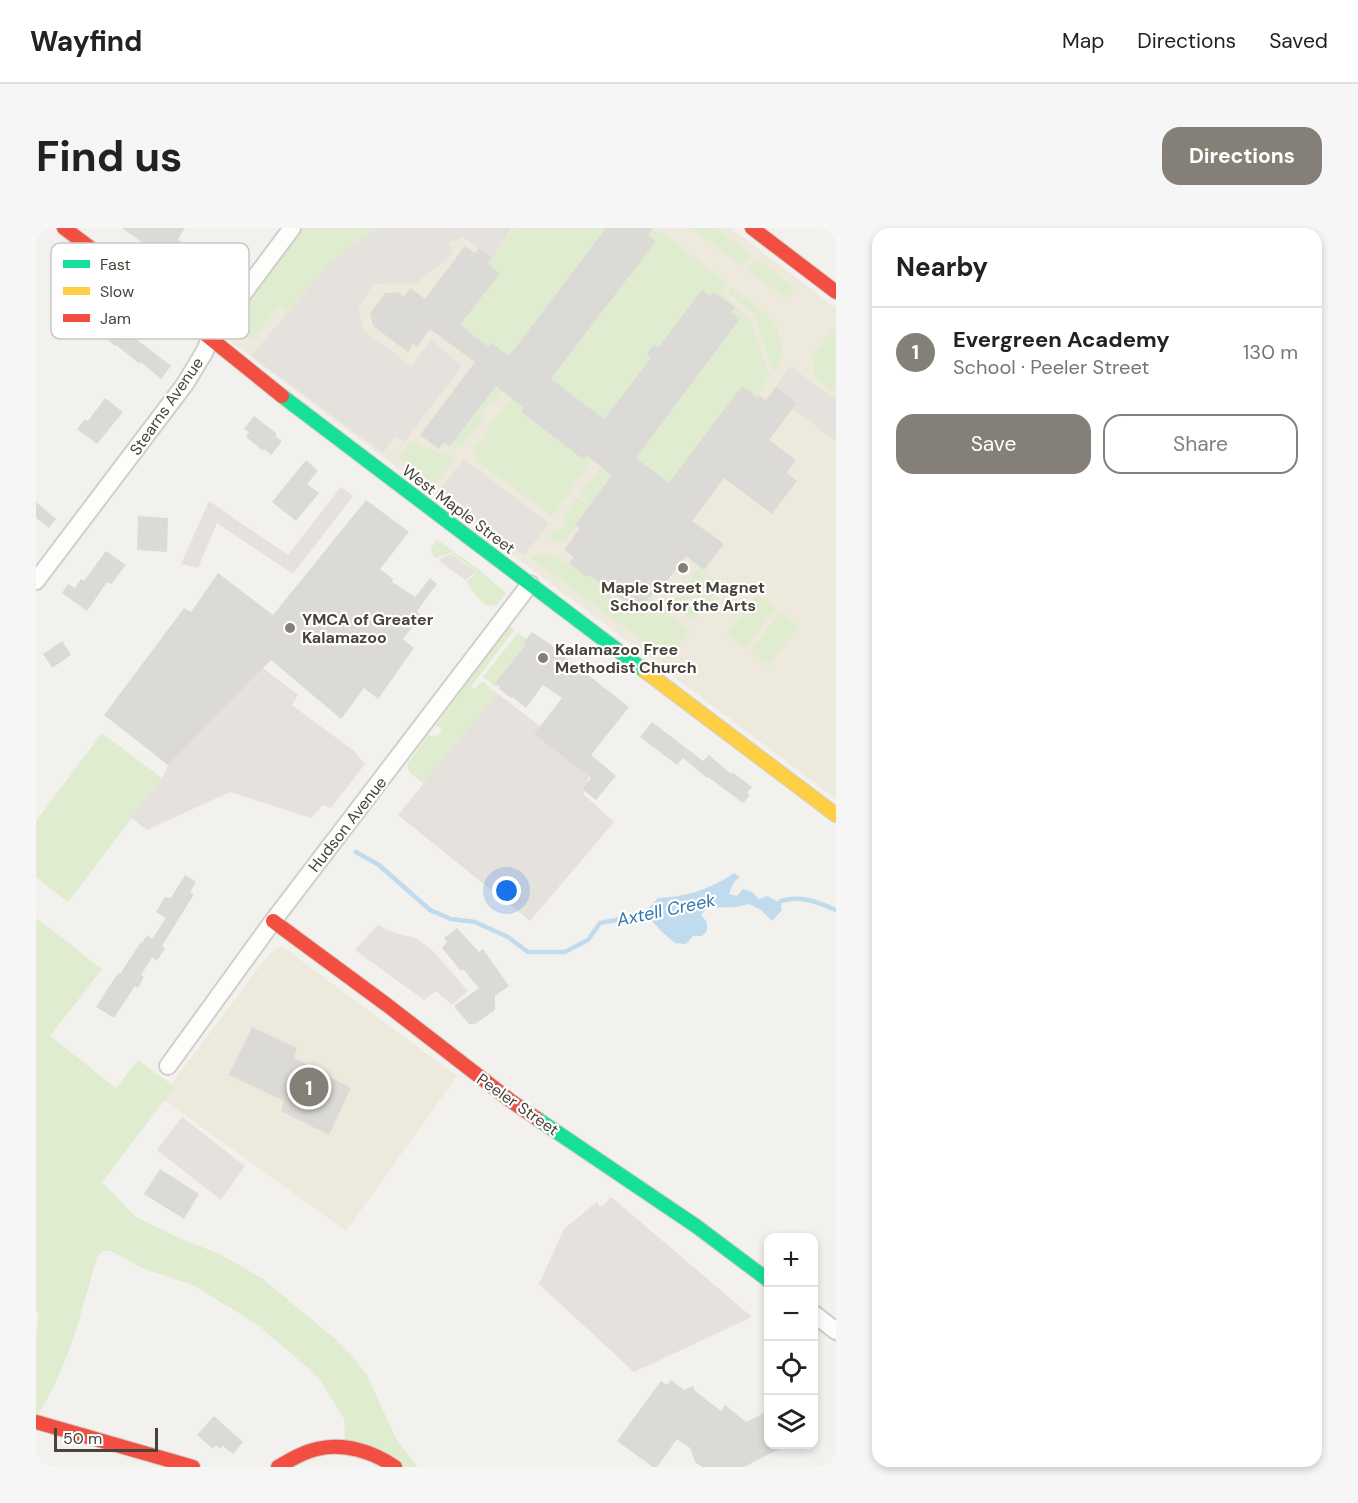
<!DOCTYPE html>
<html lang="en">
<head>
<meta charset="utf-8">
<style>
  :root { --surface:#fff; --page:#f6f6f6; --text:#222; --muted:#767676; --line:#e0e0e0; --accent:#848078 }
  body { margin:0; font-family:"DM Sans",sans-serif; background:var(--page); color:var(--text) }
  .controls { position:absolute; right:18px; bottom:18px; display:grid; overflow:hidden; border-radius:12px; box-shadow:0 3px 9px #0003 }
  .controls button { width:54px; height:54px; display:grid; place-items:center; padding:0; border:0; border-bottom:2px solid var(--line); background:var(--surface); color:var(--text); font:30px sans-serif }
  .scale { position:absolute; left:18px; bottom:15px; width:104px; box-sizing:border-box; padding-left:6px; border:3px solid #494339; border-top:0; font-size:16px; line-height:21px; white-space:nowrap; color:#494339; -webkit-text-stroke:4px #fff; paint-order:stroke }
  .you { position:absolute; left:471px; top:663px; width:21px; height:21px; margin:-15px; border:4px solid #fff; border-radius:50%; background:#1a73e8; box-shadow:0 0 0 9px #1a73e833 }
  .badge { display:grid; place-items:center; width:39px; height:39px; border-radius:50%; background:var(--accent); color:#fff; font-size:20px; font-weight:700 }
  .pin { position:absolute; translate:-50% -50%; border:3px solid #fff; box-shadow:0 2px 6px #0006 }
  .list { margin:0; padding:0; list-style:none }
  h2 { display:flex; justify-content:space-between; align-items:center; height:78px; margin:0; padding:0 24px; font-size:26px }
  h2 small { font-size:20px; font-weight:400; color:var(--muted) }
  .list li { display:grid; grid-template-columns:39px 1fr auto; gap:18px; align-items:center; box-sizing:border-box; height:90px; padding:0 24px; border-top:2px solid var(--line) }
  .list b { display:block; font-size:22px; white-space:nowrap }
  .list p { margin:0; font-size:20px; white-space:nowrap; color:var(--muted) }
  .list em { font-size:20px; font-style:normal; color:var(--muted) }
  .actions { display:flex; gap:12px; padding:18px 24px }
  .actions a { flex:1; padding:14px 0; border:2px solid var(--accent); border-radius:18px; text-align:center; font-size:21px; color:var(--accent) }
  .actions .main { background:var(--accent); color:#fff }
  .icon { flex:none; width:33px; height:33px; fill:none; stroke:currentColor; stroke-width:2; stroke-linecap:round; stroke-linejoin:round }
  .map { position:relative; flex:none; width:800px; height:1239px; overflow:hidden; border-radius:18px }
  header { display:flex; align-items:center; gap:36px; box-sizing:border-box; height:84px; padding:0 30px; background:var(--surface); border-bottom:2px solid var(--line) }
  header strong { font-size:28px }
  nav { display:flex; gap:33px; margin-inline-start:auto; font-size:21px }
  .intro { display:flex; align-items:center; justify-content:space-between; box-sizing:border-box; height:144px; padding:0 36px }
  h1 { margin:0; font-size:42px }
  .button { padding:15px 27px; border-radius:18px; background:var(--accent); color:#fff; font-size:21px; font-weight:700 }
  main { display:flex; gap:36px; padding:0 36px }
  aside { flex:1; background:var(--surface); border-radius:18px; box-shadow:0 3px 9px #0003 }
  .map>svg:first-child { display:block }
  .education { fill:#ede9dd }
  .green { fill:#e0eccf }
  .parking { fill:#e5e2de }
  .water { fill:#c1dbee }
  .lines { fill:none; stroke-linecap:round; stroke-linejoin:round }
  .stream { stroke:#c1dbee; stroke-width:4.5 }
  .building { fill:#dcdad6 }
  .street-casing { stroke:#d1cfcb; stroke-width:20 }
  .fast-casing { stroke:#d2cec4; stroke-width:16 }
  .slow-casing { stroke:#d2cec4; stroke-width:16 }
  .jam-casing { stroke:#d2cec4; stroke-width:16 }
  .street { stroke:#fdfdfc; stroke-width:16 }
  .fast { stroke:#16e098; stroke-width:14 }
  .slow { stroke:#ffcf43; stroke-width:14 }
  .jam { stroke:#f24e42; stroke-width:14 }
  .poi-dot { fill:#848078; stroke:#fff; stroke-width:2 }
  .labels { text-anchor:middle; stroke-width:4.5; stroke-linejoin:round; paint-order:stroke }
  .street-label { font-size:16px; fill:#494339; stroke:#fff }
  .poi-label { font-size:16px; font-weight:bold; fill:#494339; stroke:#fff; text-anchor:start }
  .water-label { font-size:18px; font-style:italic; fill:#3277ab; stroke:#fff }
  .key { fill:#fff; stroke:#c8c7c4; stroke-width:1.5 }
  .key-label { font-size:16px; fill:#494339 }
</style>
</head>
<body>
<header>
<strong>Wayfind</strong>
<nav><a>Map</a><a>Directions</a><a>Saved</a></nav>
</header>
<div class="intro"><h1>Find us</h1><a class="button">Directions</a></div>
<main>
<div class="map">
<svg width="800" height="1239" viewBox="0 0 800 1239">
  <rect width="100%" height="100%" fill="#f3f1ed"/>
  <g class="education">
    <path d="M268 0H695L800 80V571L187 108Z"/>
    <path d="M247 719 421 848 310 1003 125 870 230 730 239 721Z"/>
  </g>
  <g class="green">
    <path d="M266 0H340L294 35 256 88 243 78 217 110 204 109C201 104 199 98 200 92 201 78 254 15 266 0Z"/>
    <path d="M478 0H570L471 131 460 123 462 120 457 115 453 119 424 97 464 45 452 36Z"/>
    <path d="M655 0H680L715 27 707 38Z"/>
    <path d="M616 1 622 5 624 3 692 56 685 65 714 91 733 147 721 169 706 158 633 255 600 230 704 91 695 84 699 79 677 63 622 120 618 117 611 126 615 130 563 198 511 157 620 13 612 7Z"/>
    <path d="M720 31 759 60 750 71 712 42Z"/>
    <path d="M695 60C708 69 723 79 734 90 747 104 750 128 738 144L737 143 719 87 692 65Z"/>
    <path d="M800 97V156L795 164 779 148 775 121 780 124Z"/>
    <path d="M460 158 466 163 459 175C450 176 444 183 447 191L427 217 419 220 406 217 408 214 415 218Z"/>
    <path d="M477 171 488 180 485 185 548 231 551 228 555 232 516 289 441 232 443 230 439 226 437 222 440 215 448 210 452 199 470 177Z"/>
    <path d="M379 213 387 219 419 230 399 256 363 229 374 214Z"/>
    <path d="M566 239 576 247 528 314 519 313 515 308 516 304H521C529 301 531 295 528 287L540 271 542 270 548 275 551 272 543 266Z"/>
    <path d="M400 311 442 341 470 365C467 368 464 375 460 377 449 383 434 361 431 353L441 344 415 325 400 330 397 328 395 321Z"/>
    <path d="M505 325 533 335 551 349 553 347 603 384 614 369 654 403 633 432 495 330Z"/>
    <path d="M663 340 685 357 658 393 636 376Z"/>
    <path d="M721 367 740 380 709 420 691 406Z"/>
    <path d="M744 384 763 398 732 438 714 424Z"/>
    <path d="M473 398 478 402 435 459 439 461 446 453 461 465 388 556C381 550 371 545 371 536L393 506 396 509 398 507 401 509 406 502 400 497Z"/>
    <path d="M482 405 491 411 490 416 459 455 462 458 461 460 447 449Z"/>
    <path d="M66 505 126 550 32 674 0 649V593Z"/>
    <path d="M0 690 66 741 14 808 80 860 102 832 139 859 66 954 100 989 145 1011 184 1026 227 1051 298 1110 319 1131 331 1147 361 1213 381 1238 380 1239H361L309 1219 308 1191 285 1153 272 1140 223 1098 214 1092 157 1057 106 1040 75 1023C68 1022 65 1023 61 1029 45 1085 32 1141 0 1190V1109L3 1085 0 1084Z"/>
  </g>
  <g class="parking">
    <path d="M340 0H474L475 1 456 30 427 9 412 15 418 25 378 57 367 55 337 56 322 81 328 103 375 138 395 112 426 138 368 214 359 208 347 225 215 128 294 35Z"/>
    <path d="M754 138 800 172V213L756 180 760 174 740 159Z"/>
    <path d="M428 231 513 295 488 328 402 264Z"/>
    <path d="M305 259 317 268 257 346 181 295 162 340 145 336 173 273 252 327Z"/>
    <path d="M415 326 440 344 429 352 402 332Z"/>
    <path d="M227 440 262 467 256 477 318 523 329 536 295 580 287 577 275 590 194 564 111 602 95 590 126 550 133 536Z"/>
    <path d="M461 465 504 498 553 549 547 566 578 594 494 693 362 587Z"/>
    <path d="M342 697 359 705 380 710 397 723 432 763 416 777 400 763 388 772 319 722Z"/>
    <path d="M146 889 209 938 185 972 121 922Z"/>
    <path d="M575 969 716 1089 598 1144 503 1056 528 1001 562 973 563 978H567Z"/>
  </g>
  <path class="water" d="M698 645 704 649 698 654 693 666 701 668 707 661 716 664 723 671 731 668 744 675 746 682 736 693 725 682 713 676 700 679 671 680 665 687 671 694V703L666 708H657L650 716 639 715 625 703 616 693 612 681 622 670C649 669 675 661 698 645Z"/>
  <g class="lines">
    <g class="stream">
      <path d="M320 624 343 637 394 682 415 691 439 694 472 709 492 724H529L552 712 564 695 591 690 619 688"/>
      <path d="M739 676 744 675 745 673C766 667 781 674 800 682"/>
    </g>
  </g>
  <g class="building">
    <path d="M86 0H149L142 11 152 20 174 36 171 40 196 59 186 72 178 66 177 67 137 39 136 41 122 31 124 27Z"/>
    <path d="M570 0H617L612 7 620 13 515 151 568 191 615 130 611 126 618 116 622 120 666 62 674 68 677 63 699 79 695 84 704 91 600 230 633 255 706 158 721 169 723 167 730 172 740 159 761 175 733 212 760 232 751 245 761 253 736 286 688 250 656 293 688 316 668 342 650 328 624 362 621 360 603 384 553 347 551 349 533 335 538 329 528 322 544 300 539 297 576 247 551 228 548 232 485 184 488 180 460 158 414 218 408 214 403 221 384 207 439 134 394 101 381 119 377 116 372 124 337 98 334 85 349 65 362 64 368 69 374 60 389 71 429 18 439 25 443 20 456 30 452 36 464 45 424 97 453 119 456 115 473 128Z"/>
    <path d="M36 52 52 64 47 70 135 138 125 151 105 134 104 136 80 117 79 118 67 108 68 107 42 87 45 83 25 67Z"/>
    <path d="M69 170 87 184 61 216 41 201 49 191 52 193Z"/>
    <path d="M218 188 241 206 239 208 246 213 235 227 228 221 227 223 210 209 213 204 208 201Z"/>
    <path d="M270 232 282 243 271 256 283 265 260 293 236 274Z"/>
    <path d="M330 272 373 304 344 341 357 351 356 354 379 369 394 350 401 356 381 383 385 388 367 411 378 420 342 471 328 460 305 491 235 432 132 537 68 487 148 380 155 384 182 345 237 387Z"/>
    <path d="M0 274 20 291 13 300 0 290Z"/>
    <path d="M102 288 132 290 131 324 101 322Z"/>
    <path d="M70 323 90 337 75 356 71 354 51 383 26 365 32 356 39 360 45 351 48 353Z"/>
    <path d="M496 404 514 416 525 426 593 479 555 527 580 548 560 572 546 561 555 550 498 506 526 470 507 457 490 480 476 469 475 470 463 461 464 459 459 455 490 416 488 414Z"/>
    <path d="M26 413 35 427 16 440 7 426Z"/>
    <path d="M616 494 667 533 673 527 695 546 696 544 716 559 711 565 714 567 707 575 672 549 671 550 647 530 641 537 604 509Z"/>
    <path d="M149 647 160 654 154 664 158 666 126 718 129 720 121 733 116 729 105 747 108 749 102 760 99 758 78 790 60 779 82 745 84 746 105 714 106 715 111 707 116 711 130 690 120 684 129 669 135 670Z"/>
    <path d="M421 700 443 724 447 721 473 758 459 768V782L439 796H433L418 778 443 760 427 741 425 743 406 720 411 714 408 710Z"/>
    <path d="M216 799 261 820 258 830 315 860 293 907 245 883 248 873 193 847Z"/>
    <path d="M124 941 163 966 148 991 108 966Z"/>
    <path d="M635 1152 648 1162 657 1158 659 1163 685 1183 689 1177 710 1194 732 1183V1216H753L708 1239H666L659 1234 654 1220 641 1211 621 1239H617L581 1213 625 1153 631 1157Z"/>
    <path d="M178 1188 207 1214 197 1226 187 1218 184 1221 180 1217 177 1221 161 1207Z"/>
  </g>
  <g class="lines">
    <g class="street-casing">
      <g id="street">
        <path d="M0 353 149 156 169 123 174 110 256 0"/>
        <path d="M132 838 237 693 494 356"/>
        <path d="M778 1086 800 1103"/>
      </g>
    </g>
    <g class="fast-casing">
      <g id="fast">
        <path d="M246 168 609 443"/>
        <path d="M500 890 660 998 732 1052"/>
      </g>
    </g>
    <g class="slow-casing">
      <path id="slow" d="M609 443 800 587"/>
    </g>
    <g class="jam-casing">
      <g id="jam">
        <path d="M28 0 174 110 246 168"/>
        <path d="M716 0 800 64"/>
        <path d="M237 693 351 777 475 873 500 890"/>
        <path d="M0 1194 157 1239"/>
        <path d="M242 1239C254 1232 267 1224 281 1221 307 1214 338 1224 359 1239"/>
      </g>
    </g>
    <use href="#street" class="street"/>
    <use href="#fast" class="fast"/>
    <use href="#slow" class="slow"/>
    <use href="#jam" class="jam"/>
  </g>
  <g class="poi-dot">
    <circle cx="647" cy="340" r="6"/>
    <circle cx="254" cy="400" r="6"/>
    <circle cx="507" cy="430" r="6"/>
  </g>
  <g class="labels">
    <g class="street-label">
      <text transform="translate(130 178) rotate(-55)" y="6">Stearns Avenue</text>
      <text transform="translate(423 281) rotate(37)" y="6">West Maple Street</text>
      <text transform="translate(311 596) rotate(-52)" y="6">Hudson Avenue</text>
      <text transform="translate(482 876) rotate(35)" y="6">Peeler Street</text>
    </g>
    <g class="poi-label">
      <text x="647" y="365" text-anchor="middle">Maple Street Magnet<tspan x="647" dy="18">School for the Arts</tspan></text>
      <text x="266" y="397">YMCA of Greater<tspan x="266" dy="18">Kalamazoo</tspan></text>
      <text x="519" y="427">Kalamazoo Free<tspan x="519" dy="18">Methodist Church</tspan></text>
    </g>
    <g class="water-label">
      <text transform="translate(630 682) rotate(-12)" y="6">Axtell Creek</text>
    </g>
  </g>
  <rect x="15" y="15" width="198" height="96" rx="9" class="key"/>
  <rect x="27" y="32" width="27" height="8" fill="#16e098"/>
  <rect x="27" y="59" width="27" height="8" fill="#ffcf43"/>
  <rect x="27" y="86" width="27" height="8" fill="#f24e42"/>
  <g class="key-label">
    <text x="64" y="42">Fast</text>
    <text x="64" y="69">Slow</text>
    <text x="64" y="96">Jam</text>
  </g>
</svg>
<div class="controls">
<button>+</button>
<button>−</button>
<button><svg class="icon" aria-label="locate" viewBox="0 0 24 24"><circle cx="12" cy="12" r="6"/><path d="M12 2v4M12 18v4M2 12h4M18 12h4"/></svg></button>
<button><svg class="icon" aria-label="layers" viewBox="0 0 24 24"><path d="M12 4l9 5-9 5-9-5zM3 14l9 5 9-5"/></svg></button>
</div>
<div class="scale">50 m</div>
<div class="you"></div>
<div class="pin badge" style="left:273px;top:859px">1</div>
</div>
<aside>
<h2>Nearby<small></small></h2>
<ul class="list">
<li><span class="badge">1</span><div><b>Evergreen Academy</b><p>School · Peeler Street</p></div><em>130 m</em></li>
</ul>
<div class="actions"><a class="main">Save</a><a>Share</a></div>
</aside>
</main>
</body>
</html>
